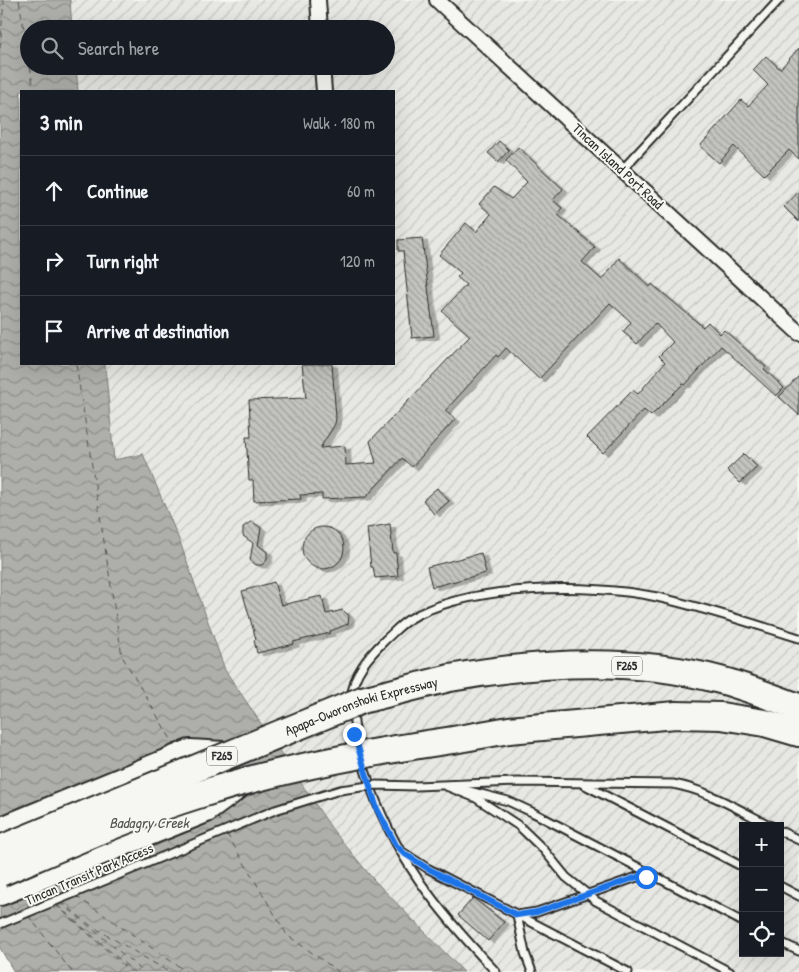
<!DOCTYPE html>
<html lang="en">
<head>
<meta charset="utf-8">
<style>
  :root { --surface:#171b24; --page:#242831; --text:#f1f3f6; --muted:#9ea1a6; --line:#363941 }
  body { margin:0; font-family:"Patrick Hand",sans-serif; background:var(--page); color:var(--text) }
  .controls { position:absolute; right:15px; bottom:15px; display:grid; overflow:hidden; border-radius:0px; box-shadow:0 5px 20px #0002 }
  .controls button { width:45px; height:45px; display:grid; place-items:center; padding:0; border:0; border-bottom:1px solid var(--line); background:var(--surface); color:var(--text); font:25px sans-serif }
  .stop { position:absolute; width:15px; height:15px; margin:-11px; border:4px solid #1a73e8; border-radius:50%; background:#fff }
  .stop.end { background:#1a73e8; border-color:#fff; box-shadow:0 1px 5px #0008 }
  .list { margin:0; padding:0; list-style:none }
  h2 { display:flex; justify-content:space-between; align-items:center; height:65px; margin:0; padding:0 20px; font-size:21px }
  h2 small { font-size:16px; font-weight:400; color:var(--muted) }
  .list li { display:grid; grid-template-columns:32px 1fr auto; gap:15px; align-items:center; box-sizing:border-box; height:70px; padding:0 20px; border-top:1px solid var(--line) }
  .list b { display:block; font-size:19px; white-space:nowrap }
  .list em { font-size:16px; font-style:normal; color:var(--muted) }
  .icon { flex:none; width:28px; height:28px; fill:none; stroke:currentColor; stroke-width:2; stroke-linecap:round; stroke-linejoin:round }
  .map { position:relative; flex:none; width:799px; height:972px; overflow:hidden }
  .search { position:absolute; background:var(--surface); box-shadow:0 5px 20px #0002; left:20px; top:20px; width:375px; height:55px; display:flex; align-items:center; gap:12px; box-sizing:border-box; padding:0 18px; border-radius:28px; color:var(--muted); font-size:19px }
  .panel { position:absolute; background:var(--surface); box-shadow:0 5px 20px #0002; left:20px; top:90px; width:375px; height:275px; border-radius:0px }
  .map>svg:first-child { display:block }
  .industrial { fill:url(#industrial-furrows); fill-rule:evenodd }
  .water { fill:url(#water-waves); stroke:#7a7a78 }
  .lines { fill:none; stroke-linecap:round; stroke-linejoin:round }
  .ferry { stroke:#525251; stroke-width:1; stroke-dasharray:6 5; stroke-linecap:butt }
  .building { fill:url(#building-back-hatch); stroke:#2b2b2b; filter:url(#shadow) }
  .lane-casing { stroke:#2b2b2b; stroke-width:11 }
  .street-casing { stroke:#2b2b2b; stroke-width:18 }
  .highway-casing { stroke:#2b2b2b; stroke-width:30 }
  .lane { stroke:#f6f6f2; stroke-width:7 }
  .street { stroke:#f6f6f2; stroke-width:14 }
  .highway { stroke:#f6f6f2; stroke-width:26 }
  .lane-bridge-casing { stroke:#2b2b2b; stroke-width:11; stroke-linecap:butt }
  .highway-bridge-casing { stroke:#2b2b2b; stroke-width:30; stroke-linecap:butt }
  .lane-bridge { stroke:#f6f6f2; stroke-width:7 }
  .highway-bridge { stroke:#f6f6f2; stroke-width:26 }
  .route { stroke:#1a73e8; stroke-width:6 }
  .labels { text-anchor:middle; stroke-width:4; stroke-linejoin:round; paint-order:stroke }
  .shield { fill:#f6f6f2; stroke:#686867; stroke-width:1 }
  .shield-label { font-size:12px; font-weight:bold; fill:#2b2b2b }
  .street-label { font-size:14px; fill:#2b2b2b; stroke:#f6f6f2 }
  .water-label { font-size:15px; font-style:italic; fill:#525251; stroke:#f6f6f2 }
</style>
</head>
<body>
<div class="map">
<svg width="799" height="972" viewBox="0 0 799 972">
  <defs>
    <pattern id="industrial-furrows" width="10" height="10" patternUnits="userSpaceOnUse" patternTransform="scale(1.25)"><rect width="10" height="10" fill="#e7e7e3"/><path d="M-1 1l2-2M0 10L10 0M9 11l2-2" fill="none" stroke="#c6c6c3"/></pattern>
    <pattern id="water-waves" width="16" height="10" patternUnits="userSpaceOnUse" patternTransform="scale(1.25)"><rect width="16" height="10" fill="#aeaeab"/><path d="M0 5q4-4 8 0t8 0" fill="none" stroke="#8e8e8b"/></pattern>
    <pattern id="building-back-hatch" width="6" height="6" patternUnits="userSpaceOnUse" patternTransform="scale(1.25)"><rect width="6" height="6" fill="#c3c3c0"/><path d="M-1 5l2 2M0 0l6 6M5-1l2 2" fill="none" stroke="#9f9f9c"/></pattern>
    <filter id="shadow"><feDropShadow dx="5.5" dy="3" stdDeviation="0" flood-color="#0004"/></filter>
  </defs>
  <rect width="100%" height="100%" fill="#f6f6f2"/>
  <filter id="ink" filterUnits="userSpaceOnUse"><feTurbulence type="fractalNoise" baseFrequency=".02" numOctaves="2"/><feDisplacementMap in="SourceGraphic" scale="10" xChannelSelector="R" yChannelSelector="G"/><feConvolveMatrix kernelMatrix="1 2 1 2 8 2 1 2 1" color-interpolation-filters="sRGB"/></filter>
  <g filter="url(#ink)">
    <path class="industrial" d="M70 0H799V972H464L373 879 332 829 225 670 180 542 143 454 114 461 105 364H394V91H78L76 66H386V29H72ZM743 826H780V953H743Z"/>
    <path class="water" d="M0 0H70L72 29H29V66H76L78 91H21V364H105L114 460 143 454 180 542 225 670 332 829 373 879 464 972H14L0 948Z"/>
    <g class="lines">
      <g class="ferry">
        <path d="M19 0 29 59"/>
        <path d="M0 48 4 0"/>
        <path d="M30 66 34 91"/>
        <path d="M76 364 122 656 175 746"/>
        <path d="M217 816 224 828"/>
        <path d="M227 834 287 935 339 972"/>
        <path d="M58 883 71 892"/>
        <path d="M43 888 55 898"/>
        <path d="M46 888 56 897"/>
        <path d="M38 889 50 900"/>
        <path d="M40 890 52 900"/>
        <path d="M76 896 187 972"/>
        <path d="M15 900 24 910"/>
        <path d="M61 901 90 925 169 972"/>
        <path d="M60 902 144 972"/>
        <path d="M55 904 131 972"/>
        <path d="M57 905 134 972"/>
        <path d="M28 915 72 972"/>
      </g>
    </g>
    <g class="building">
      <path d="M799 48V159L789 150 764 175 734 146 719 163 700 146 741 100 748 106 768 85 753 70 766 56 780 69Z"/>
      <path d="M499 141 509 150 498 162 488 153Z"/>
      <path d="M518 147 563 189 553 200 562 208 557 214 595 247 582 262 602 280 619 258 650 287 652 284 703 327 708 322 720 334 724 330 766 367 764 369 784 388 776 396 721 346 685 385 683 384 651 416 644 410 603 453 587 437 633 390 638 394 665 362 659 356 673 342 655 323 637 344 623 332 631 322 610 303 539 379 506 348 498 357 496 355 445 411 455 419 412 467 402 458 366 497 322 499V494L300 495 301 499 254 501 253 480H249L246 437H251L249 400 306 398 302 364H332L336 418 335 424 320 448 345 446 346 465 376 463 370 441 470 336 442 311 466 285 457 277 461 273 439 255 466 223 476 232 491 214 479 204 494 187 511 199 527 182 506 160Z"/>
      <path d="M799 191V222L784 207Z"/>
      <path d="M422 238 434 336 412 338 403 251H398V240Z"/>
      <path d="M799 376V415L779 397Z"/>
      <path d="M744 454 757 467 740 483 727 470Z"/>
      <path d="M437 488 449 501 434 514 423 500Z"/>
      <path d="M252 521 261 528 258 545 267 552V560L262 565H256L250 560 253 543 243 536V527Z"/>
      <path d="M390 524 393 553H396L398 576 375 578 373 567H371L367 528Z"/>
      <circle cx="323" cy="548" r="21"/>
      <path d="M481 553 486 573 432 587 427 567Z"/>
      <path d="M274 582 281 605 322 596 326 614 343 610 349 616 348 624 330 631V633L293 642 294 644 257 653 254 640 256 639 242 591Z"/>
      <path d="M473 898 504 922 488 941 458 915Z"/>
    </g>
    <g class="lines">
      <g class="lane-casing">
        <g id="lane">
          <path d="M622 170 779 0"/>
          <path d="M352 697C352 674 370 655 385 640 393 633 400 625 408 620 468 584 590 583 657 597 705 608 752 623 799 638"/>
          <path d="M353 711C354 733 359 752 366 773 392 855 438 911 496 972"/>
          <path d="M583 784 743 867"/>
          <path d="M416 786 518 782 673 784C708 790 739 810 771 826"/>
          <path d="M446 786 476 798 519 826 544 850 566 877 596 901 730 972"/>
          <path d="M461 789 508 801 534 813 743 922"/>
          <path d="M780 831 799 840"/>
          <path d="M401 851 427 868 628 972"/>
          <path d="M780 886 799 896"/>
          <path d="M780 942 799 951"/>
          <path d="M532 972 525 953 517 915 537 912 637 877 654 878"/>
        </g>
      </g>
      <g class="street-casing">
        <g id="street">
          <path d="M318 0 320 29"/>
          <path d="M437 0 799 333"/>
          <path d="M322 66 324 91"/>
        </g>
      </g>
      <g class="highway-casing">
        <g id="highway">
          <path d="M450 678C538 662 632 656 720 680 747 687 773 698 799 707"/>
          <path d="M453 740 509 730 676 715 721 716 765 723 799 733"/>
          <path d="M0 831 190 753 224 755"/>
          <path d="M0 892 206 809 240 784"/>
        </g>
      </g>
      <use href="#lane" class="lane"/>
      <use href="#street" class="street"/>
      <use href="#highway" class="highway"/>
      <g class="lane-bridge-casing">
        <path id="lane-bridge" d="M0 924 275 810 340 790 376 785 416 786"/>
      </g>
      <g class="highway-bridge-casing">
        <g id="highway-bridge">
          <path id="s1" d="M0 849 362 700 450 678"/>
          <path d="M0 873C66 845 133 815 201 794 283 768 369 752 453 740"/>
        </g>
      </g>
      <use href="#lane-bridge" class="lane-bridge"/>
      <use href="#highway-bridge" class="highway-bridge"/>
    </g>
  </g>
  <g class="lines" filter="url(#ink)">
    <path class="route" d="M354 734 377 809 396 845 405 854 427 868 517 915 537 912 637 877H646"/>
  </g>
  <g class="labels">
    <g class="shield">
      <rect x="612" y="656.5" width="30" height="19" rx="4"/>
      <rect x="207" y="746.5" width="30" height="19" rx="4"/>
    </g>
    <g class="shield-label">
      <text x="627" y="670">F265</text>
      <text x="222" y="760">F265</text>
    </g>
    <g class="street-label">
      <text transform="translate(618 166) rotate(43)" y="5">Tincan Island Port Road</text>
      <text dy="5" stroke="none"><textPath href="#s1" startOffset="389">Apapa-Oworonshoki Expressway</textPath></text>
      <text transform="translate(89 874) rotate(-23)" y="5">Tincan Transit Park Access</text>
    </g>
    <g class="water-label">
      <text x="149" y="828">Badagry Creek</text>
    </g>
  </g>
</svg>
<div class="controls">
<button>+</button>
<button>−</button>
<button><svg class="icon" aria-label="locate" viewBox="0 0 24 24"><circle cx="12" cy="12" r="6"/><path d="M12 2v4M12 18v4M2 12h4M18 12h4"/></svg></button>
</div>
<div class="stop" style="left:646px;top:877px"></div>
<div class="stop end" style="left:354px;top:734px"></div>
<div class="search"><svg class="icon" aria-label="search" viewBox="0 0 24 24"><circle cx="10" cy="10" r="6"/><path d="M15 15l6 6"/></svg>Search here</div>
<section class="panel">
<h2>3 min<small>Walk · 180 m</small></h2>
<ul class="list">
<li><svg class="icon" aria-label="ahead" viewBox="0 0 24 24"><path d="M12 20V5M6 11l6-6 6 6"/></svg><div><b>Continue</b></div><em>60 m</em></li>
<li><svg class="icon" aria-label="right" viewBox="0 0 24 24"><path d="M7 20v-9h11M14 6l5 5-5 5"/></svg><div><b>Turn right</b></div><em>120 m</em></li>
<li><svg class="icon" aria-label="arrive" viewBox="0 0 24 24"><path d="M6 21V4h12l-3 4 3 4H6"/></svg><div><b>Arrive at destination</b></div></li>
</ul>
</section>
</div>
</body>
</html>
